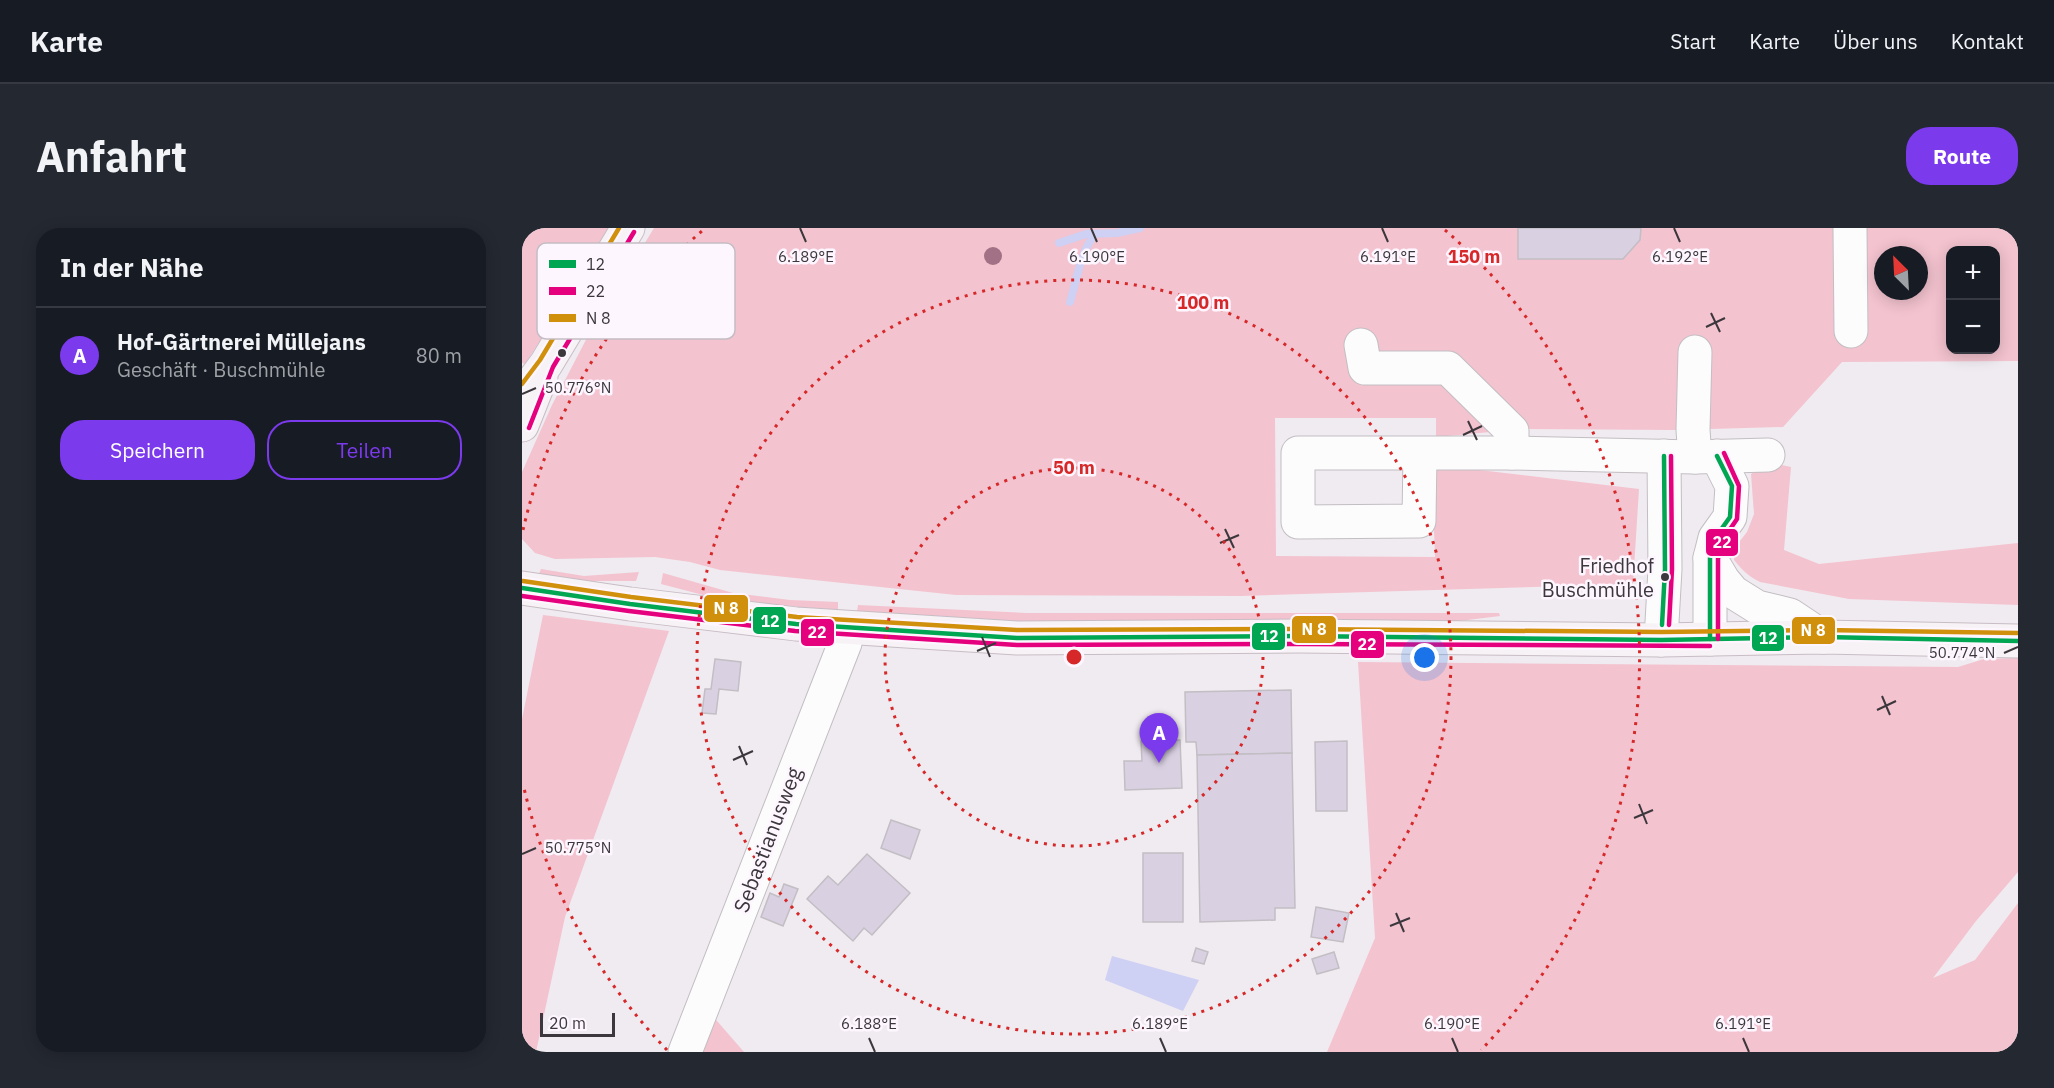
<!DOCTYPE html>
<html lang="de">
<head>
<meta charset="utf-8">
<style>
  :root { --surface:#171b24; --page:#242831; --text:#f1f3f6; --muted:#9ea1a6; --line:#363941; --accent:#7c3aed }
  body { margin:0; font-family:"IBM Plex Sans",sans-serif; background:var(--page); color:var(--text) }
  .controls { position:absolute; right:18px; top:18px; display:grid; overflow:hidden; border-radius:12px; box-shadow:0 3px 15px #0003 }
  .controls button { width:54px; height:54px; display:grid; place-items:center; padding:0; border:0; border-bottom:2px solid var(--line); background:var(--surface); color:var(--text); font:30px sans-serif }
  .compass { position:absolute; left:1352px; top:18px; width:54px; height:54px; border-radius:50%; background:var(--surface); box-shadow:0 3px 15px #0003; rotate:336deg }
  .scale { position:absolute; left:18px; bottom:15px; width:75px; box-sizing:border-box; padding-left:6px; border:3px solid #3b373c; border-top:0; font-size:16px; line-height:21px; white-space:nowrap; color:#3b373c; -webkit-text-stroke:4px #fef6ff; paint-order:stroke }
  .you { position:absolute; left:903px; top:430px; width:21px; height:21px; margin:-15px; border:4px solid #fff; border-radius:50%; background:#1a73e8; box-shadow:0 0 0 9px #1a73e833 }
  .badge { display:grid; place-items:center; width:39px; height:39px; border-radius:50%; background:var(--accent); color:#fff; font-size:20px; font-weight:700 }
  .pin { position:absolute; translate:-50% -50px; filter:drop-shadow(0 2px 3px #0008) }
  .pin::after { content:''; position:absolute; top:32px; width:21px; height:18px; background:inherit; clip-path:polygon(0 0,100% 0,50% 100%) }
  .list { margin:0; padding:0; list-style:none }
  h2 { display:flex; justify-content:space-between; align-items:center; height:78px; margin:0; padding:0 24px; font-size:26px }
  h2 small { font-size:20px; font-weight:400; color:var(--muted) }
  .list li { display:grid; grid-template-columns:39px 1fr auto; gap:18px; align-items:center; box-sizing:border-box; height:96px; padding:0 24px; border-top:2px solid var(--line) }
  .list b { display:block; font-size:22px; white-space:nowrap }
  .list p { margin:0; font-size:20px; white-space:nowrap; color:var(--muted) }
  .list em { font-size:20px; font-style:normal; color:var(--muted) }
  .actions { display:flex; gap:12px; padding:18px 24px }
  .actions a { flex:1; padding:14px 0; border:2px solid var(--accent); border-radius:24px; text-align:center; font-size:21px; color:var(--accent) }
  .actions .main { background:var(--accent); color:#fff }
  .map { position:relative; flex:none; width:1496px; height:824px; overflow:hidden; border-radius:24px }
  header { display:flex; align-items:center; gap:36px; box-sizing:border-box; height:84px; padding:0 30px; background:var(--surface); border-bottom:2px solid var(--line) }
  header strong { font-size:28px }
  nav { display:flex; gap:33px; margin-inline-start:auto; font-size:21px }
  .intro { display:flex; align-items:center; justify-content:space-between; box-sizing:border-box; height:144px; padding:0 36px }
  h1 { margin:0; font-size:42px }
  .button { padding:15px 27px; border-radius:24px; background:var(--accent); color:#fff; font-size:21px; font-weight:700 }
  main { display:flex; gap:36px; padding:0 36px }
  aside { flex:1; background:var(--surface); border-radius:24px; box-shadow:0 3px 15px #0003 }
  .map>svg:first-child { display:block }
  .green { fill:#f3c3cf; fill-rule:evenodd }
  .water { fill:#ced0f4 }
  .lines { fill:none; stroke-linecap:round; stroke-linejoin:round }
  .stream { stroke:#ced0f4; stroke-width:8 }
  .building { fill:#d9d0e2; stroke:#c2bec3; stroke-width:1.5 }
  .minor-casing { stroke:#c2bec2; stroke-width:35 }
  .major-casing { stroke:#c8bdc5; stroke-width:35 }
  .minor { stroke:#fdfcfd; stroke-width:33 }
  .major { stroke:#f7f2f5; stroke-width:33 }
  .bus-1-casing { stroke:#fef6ff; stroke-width:9 }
  .bus-2-casing { stroke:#fef6ff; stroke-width:9 }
  .bus-3-casing { stroke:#fef6ff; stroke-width:9 }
  .bus-1 { stroke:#00a651; stroke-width:4.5 }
  .bus-2 { stroke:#e5007d; stroke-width:4.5 }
  .bus-3 { stroke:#d1900c; stroke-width:4.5 }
  .tree { fill:#a27185 }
  .ticks { fill:none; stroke:#3b373c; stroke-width:2 }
  .ring { fill:none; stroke:#d62828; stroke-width:3; stroke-dasharray:3 6 }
  .bus-dot { fill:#3b373c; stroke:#fef6ff; stroke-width:2 }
  .labels { text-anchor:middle; stroke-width:5; stroke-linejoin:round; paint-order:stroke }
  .bus-label { font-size:20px; fill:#3b373c; stroke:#fef6ff; text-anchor:end }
  .street-label { font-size:21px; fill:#3b373c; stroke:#fef6ff }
  .key { fill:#fef6ff; stroke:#c4bdc4; stroke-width:1.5 }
  .key-label { font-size:16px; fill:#3b373c }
  .ticks-label { font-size:15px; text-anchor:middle; fill:#3b373c; stroke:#fef6ff; stroke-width:5; stroke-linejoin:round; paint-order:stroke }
  .centre { fill:#d62828; stroke:#fef6ff; stroke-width:3 }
  .ring-label { font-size:18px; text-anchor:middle; font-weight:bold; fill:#d62828; stroke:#fef6ff; stroke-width:5; stroke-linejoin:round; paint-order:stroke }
  .line-badge { stroke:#fef6ff; stroke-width:2 }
  .badge-label { font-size:16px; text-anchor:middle; font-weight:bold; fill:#fff }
</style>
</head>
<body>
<header>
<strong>Karte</strong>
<nav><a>Start</a><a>Karte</a><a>Über uns</a><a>Kontakt</a></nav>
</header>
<div class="intro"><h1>Anfahrt</h1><a class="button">Route</a></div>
<main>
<aside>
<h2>In der Nähe<small></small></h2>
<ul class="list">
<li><span class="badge">A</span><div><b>Hof-Gärtnerei Müllejans</b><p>Geschäft · Buschmühle</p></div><em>80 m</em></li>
</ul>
<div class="actions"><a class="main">Speichern</a><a>Teilen</a></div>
</aside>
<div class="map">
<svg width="1496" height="824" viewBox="0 0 1496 824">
  <rect width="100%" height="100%" fill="#f0ebf0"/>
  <g class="green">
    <path d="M0 0H90L3 136 0 135Z"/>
    <path d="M132 0H1496V133L1320 134 1261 199 1153 202 1001 201 914 209V190H753L754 328 913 329 910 243 915 237 1117 261 1111 356 719 368 434 367 198 342 168 334 133 329 33 331 13 325 0 311V244L30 177 67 106ZM1428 22H1474V122H1428ZM1361 27H1397V63H1361Z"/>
    <path d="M1250 235 1269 239 1262 322 1297 336 1496 315V377L1327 371 1238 354C1226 348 1220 342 1212 332L1214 318 1225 304 1232 286 1229 246Z"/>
    <path d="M19 341 62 348 117 344 114 353H60L17 346Z"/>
    <path d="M141 345 211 365 268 372 316 374V382L204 373 139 356Z"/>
    <path d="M336 377 505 385H977L978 388 929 394H508L335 384Z"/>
    <path d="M21 387 147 403 43 689 14 824H0V491Z"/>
    <path d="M1496 430V644L1454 693 1411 750 1453 732 1496 675V824H805L853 710 836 434 1436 439 1462 431Z"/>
    <path d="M189 786 222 824H173Z"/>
  </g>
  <path class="water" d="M590 728 677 752 661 783 583 752Z"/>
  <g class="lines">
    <g class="stream">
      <path d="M537 15 564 6 595 5 618 0"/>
      <path d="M548 74C555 51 558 25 573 6"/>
    </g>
  </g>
  <g class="building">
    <path d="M996 0H1119L1118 12 1101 31H996Z"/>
    <path d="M193 431 219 434 216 463 197 461 194 486 180 485 183 461H189Z"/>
    <path d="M769 462 770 525 675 527 674 514H664L663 464Z"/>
    <path d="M658 512 660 560 603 562 602 533H620L619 513Z"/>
    <path d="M825 513V583H794L793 514Z"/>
    <path d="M770 525 773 680H753V692L678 694 675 527Z"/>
    <path d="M369 592 398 602 388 631 359 620Z"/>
    <rect x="621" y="625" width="40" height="69"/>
    <path d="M345 626 388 665 350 707 342 700 331 713 285 671 306 648 316 657Z"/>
    <path d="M262 656 276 661 261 698 239 689 248 665 257 669Z"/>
    <path d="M794 679 827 685 821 714 789 709Z"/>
    <path d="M674 720 686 724 682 736 670 733Z"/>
    <path d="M812 724 817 740 795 746 790 731Z"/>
  </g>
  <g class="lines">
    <g class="minor-casing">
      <g id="minor">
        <path d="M1328 0 1329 103"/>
        <path d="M839 117 843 140H926L990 203V225"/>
        <path d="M1173 124 1171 202 1173 229"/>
        <path d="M898 225 897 293 776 294V225H990L1173 229 1246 227"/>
        <path d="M1188 330 1201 352 1211 364 1235 379 1268 387 1301 409"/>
        <path d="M1188 411V330L1193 310 1208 289 1210 258 1195 228"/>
        <path d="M1139 412 1143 341 1142 228"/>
        <path d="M163 824 323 415 326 400"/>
      </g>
    </g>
    <g class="major-casing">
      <g id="major">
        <path d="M0 168 24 136 106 0"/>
        <path d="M0 197 19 149"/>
        <path d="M0 360 108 376 274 396 495 410 777 408 1139 412 1301 409 1496 413"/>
      </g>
    </g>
    <use href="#minor" class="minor"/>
    <use href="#major" class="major"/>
    <g class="bus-1-casing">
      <g id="bus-1">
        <path d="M0 360 108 376 274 396 495 410 777 408 1139 412 1301 409 1496 413"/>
        <path d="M1140 397 1143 341 1142 228"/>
        <path d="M1188 411V330L1193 310 1208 289 1210 258 1195 228"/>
      </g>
    </g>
    <g class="bus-2-casing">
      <g id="bus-2">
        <path d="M7 200 31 139 112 4"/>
        <path d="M0 368 107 383 273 403 495 417 777 416 1188 418"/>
        <path d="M1147 397 1150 341 1149 228"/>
        <path d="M1196 411V331L1200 313 1215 291 1217 258 1202 225"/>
      </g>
    </g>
    <g class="bus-3-casing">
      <g id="bus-3">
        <path d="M0 156 18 132 97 0"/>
        <path d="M1 353 109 369 275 389 495 402 777 401 1139 404 1301 402 1496 405"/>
      </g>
    </g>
    <use href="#bus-1" class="bus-1"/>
    <use href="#bus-2" class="bus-2"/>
    <use href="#bus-3" class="bus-3"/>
  </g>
  <circle class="tree" cx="471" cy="28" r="9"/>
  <path class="ticks" d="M278 0 284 14M569 0 575 14M860 0 866 14M1152 0 1158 14M1189 85 1198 104M1184 99 1203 90M0 166 14 160M946 193 955 212M941 207 960 198M703 301 712 320M698 315 717 307M460 409 468 429M455 423 474 415M1482 425 1496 419M1360 468 1368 487M1355 482 1374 473M217 518 225 537M211 532 231 523M1117 576 1125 596M1112 590 1131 582M0 626 14 620M874 685 882 704M868 698 888 690M347 810 353 824M638 810 644 824M930 810 936 824M1221 810 1227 824"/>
  <g class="ring">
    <circle cx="552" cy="429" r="189"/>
    <circle cx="552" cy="429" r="377"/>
    <path d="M145 822A566 566 0 0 1 1 556M1 302A566 566 0 0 1 181 2M923 2A566 566 0 0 1 959 822"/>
  </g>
  <g class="bus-dot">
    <circle cx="40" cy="125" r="5"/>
    <circle cx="1143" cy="349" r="5"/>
  </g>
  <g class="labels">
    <g class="bus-label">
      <text x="1132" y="345">Friedhof<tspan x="1132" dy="24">Buschmühle</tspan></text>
    </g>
    <g class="street-label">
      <text transform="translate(246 612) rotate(-69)" y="7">Sebastianusweg</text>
    </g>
  </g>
  <rect x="15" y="15" width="198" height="96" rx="9" class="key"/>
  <rect x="27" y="32" width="27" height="8" fill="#00a651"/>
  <rect x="27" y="59" width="27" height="8" fill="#e5007d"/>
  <rect x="27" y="86" width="27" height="8" fill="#d1900c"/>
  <g class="key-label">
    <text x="64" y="42">12</text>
    <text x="64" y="69">22</text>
    <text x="64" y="96">N 8</text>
  </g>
  <g class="ticks-label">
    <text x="284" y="34">6.189°E</text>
    <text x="575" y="34">6.190°E</text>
    <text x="866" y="34">6.191°E</text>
    <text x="1158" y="34">6.192°E</text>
    <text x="56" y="165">50.776°N</text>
    <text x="1440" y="430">50.774°N</text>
    <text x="56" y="625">50.775°N</text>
    <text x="347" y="801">6.188°E</text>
    <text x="638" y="801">6.189°E</text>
    <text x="930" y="801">6.190°E</text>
    <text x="1221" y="801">6.191°E</text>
  </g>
  <circle cx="552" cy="429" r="9" class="centre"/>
  <g class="ring-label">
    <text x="952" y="35">150 m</text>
    <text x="681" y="81">100 m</text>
    <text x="552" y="246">50 m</text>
  </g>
  <g class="line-badge">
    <rect x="1183" y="300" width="34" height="29" rx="6" fill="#e5007d"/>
    <rect x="181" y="366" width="46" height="29" rx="6" fill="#d1900c"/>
    <rect x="230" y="378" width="35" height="29" rx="6" fill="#00a651"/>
    <rect x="769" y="387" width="46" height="29" rx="6" fill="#d1900c"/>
    <rect x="1269" y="388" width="45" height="29" rx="6" fill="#d1900c"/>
    <rect x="278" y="390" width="35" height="29" rx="6" fill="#e5007d"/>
    <rect x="729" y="394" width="35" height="29" rx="6" fill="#00a651"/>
    <rect x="1229" y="396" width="34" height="28" rx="6" fill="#00a651"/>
    <rect x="828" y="402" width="35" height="29" rx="6" fill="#e5007d"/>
  </g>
  <g class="badge-label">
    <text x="1200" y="320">22</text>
    <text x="204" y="386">N 8</text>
    <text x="248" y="399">12</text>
    <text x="792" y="407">N 8</text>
    <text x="1291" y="408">N 8</text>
    <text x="295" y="410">22</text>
    <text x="747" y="414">12</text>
    <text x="1246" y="416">12</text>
    <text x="845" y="422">22</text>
  </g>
</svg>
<div class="controls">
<button>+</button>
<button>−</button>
</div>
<svg class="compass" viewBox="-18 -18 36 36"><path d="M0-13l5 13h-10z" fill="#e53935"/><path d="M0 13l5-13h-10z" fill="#9ea1a6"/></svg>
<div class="scale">20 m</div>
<div class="you"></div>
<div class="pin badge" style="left:637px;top:535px">A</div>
</div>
</main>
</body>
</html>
